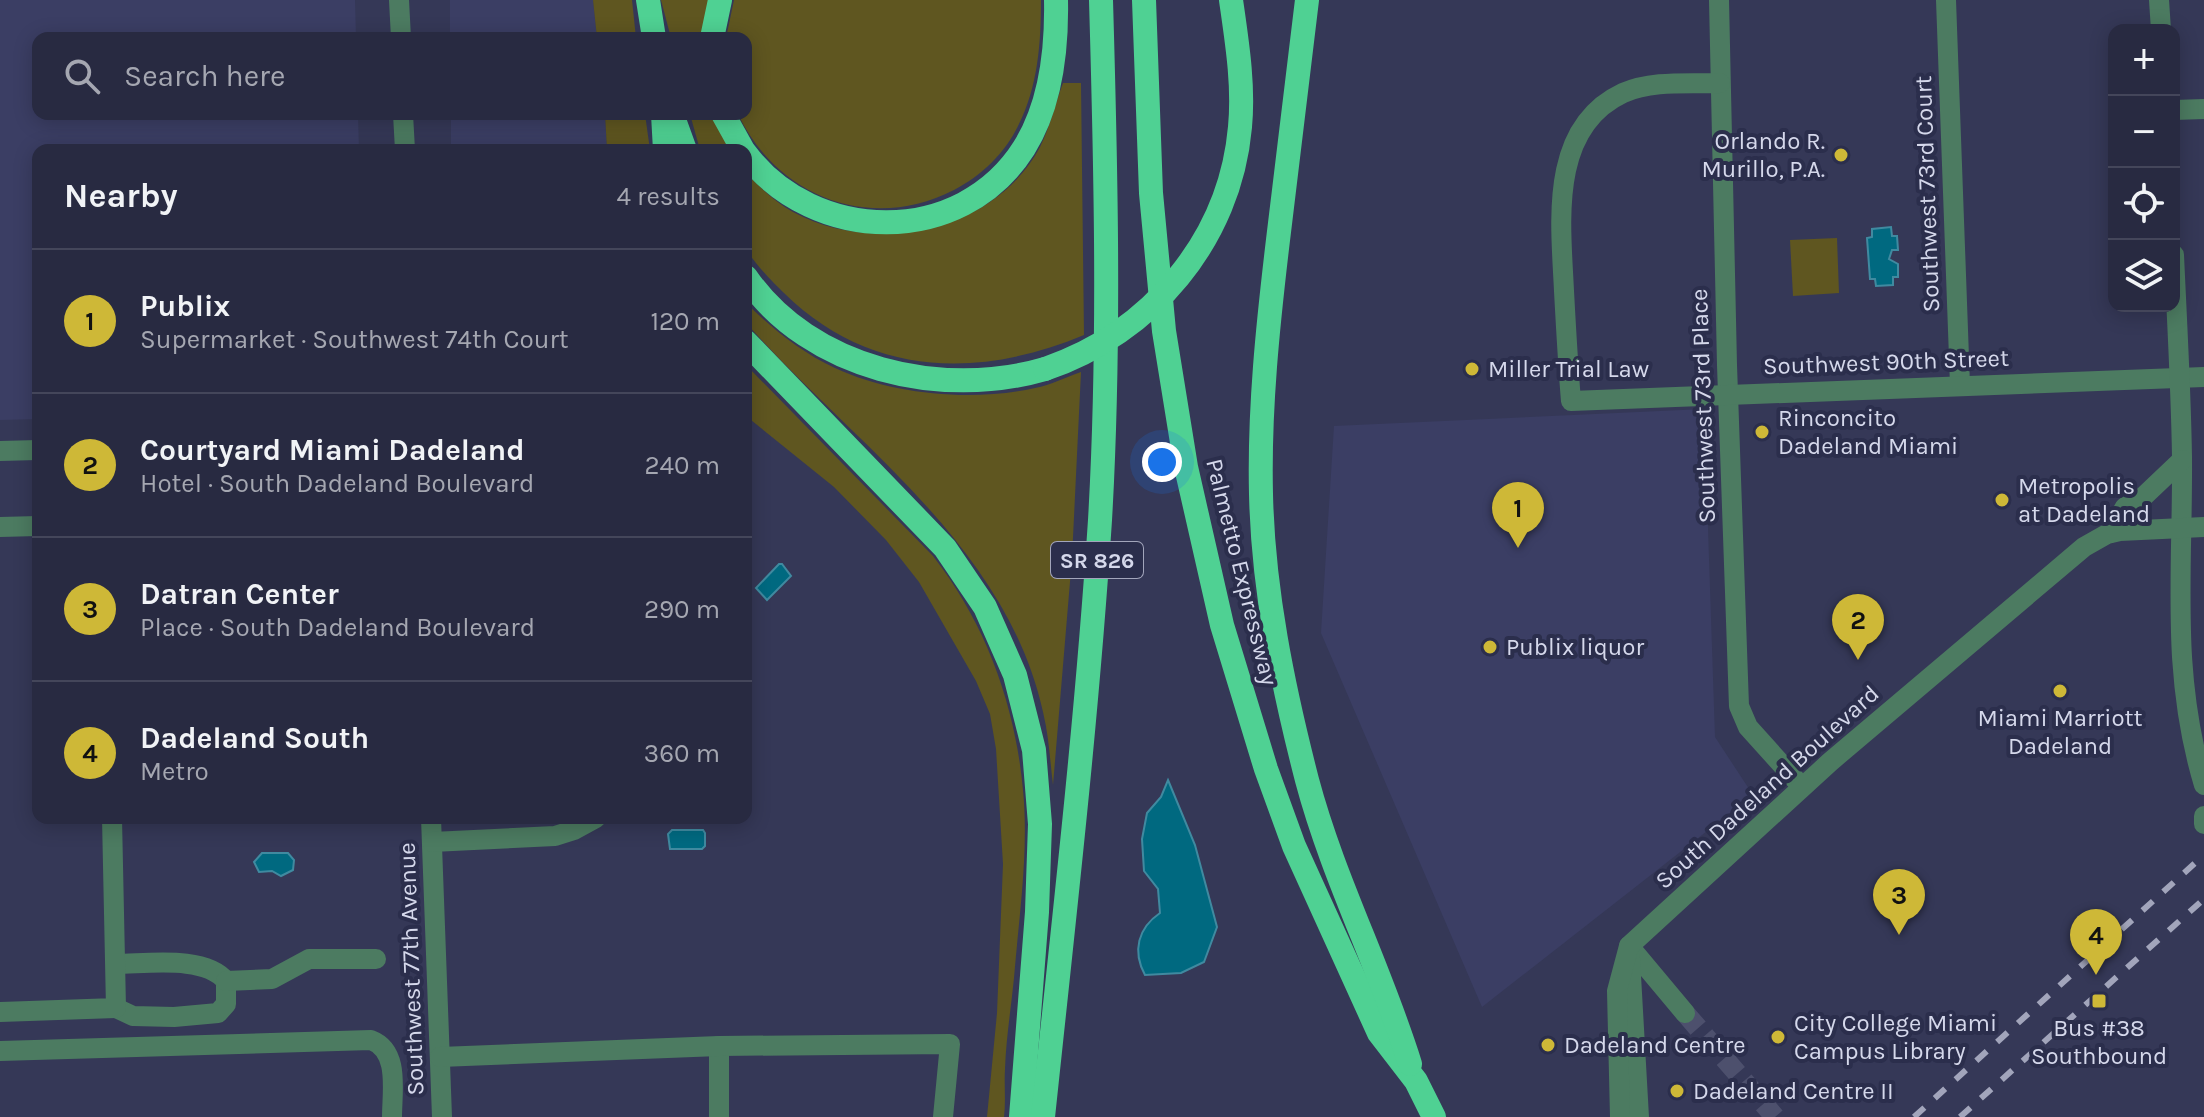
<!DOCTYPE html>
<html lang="en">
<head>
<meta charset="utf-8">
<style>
  :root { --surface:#282a41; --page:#303248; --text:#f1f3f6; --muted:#a5a7b1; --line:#44465a; --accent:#ceb837 }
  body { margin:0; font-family:Karla,sans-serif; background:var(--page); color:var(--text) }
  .controls { position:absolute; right:24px; top:24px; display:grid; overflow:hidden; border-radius:16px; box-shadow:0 4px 20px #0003 }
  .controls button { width:72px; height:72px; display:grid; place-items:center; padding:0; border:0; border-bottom:2px solid var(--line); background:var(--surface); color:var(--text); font:40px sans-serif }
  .you { position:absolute; left:1162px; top:462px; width:28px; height:28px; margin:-20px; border:6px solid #fff; border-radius:50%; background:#1a73e8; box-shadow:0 0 0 12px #1a73e833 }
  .badge { display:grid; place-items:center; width:52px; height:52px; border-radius:50%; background:var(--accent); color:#111; font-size:26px; font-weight:700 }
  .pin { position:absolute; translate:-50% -66px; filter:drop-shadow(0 2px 4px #0008) }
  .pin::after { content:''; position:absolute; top:42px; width:28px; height:24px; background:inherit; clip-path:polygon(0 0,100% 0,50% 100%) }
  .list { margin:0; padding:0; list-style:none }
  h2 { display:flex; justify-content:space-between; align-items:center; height:104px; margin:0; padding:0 32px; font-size:34px }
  h2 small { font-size:26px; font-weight:400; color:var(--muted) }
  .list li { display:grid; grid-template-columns:52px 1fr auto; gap:24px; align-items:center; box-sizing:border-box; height:144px; padding:0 32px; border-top:2px solid var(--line) }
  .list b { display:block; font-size:30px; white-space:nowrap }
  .list p { margin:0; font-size:26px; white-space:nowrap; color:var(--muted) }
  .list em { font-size:26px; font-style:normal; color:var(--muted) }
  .icon { flex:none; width:44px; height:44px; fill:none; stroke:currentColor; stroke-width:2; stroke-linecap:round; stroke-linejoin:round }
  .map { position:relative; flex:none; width:2204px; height:1117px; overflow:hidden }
  .search { position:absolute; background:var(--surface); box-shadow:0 4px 20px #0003; left:32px; top:32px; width:720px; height:88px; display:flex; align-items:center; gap:20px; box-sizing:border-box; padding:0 28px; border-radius:16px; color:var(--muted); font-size:30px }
  .panel { position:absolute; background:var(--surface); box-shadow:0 4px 20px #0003; left:32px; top:144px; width:720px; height:680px; border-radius:16px }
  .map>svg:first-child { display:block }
  .built { fill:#3b3e64 }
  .green { fill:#5f5620 }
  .water { fill:#006980; stroke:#408aa0; stroke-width:2 }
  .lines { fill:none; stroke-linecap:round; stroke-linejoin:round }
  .minor-tunnel { stroke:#4d506d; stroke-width:20; stroke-dasharray:20 10; stroke-linecap:butt }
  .minor { stroke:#4c7b61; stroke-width:20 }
  .highway { stroke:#4fd193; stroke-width:24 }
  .rail { stroke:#a2a5bb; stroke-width:6; stroke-dasharray:14 14; stroke-linecap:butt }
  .highway-bridge { stroke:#4fd193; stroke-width:24 }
  .poi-dot { fill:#ceb837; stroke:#2b2e4c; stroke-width:3 }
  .labels { text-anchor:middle; stroke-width:8; stroke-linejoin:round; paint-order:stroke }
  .shield { fill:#2b2e4c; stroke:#a2a5bb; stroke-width:2 }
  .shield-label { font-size:22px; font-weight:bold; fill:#d5d8eb }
  .poi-label { font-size:24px; fill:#d5d8eb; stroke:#2b2e4c; text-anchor:start }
  .street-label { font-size:24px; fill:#d5d8eb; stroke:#2b2e4c }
</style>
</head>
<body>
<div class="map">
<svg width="2204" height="1117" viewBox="0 0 2204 1117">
  <rect width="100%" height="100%" fill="#353857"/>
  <g class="built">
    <path d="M0 0H355L356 38H38V114H358L359 150H38V419L0 420Z"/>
    <path d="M450 0H593L597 38H450Z"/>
    <path d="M451 114H605L607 150H451Z"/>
    <path d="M1704 409 1715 737 1753 795 1482 1007 1321 633 1334 426Z"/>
  </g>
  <g class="green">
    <path d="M593 0H632L636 38H597Z"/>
    <path d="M661 0H711L704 38H671Z"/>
    <path d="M734 0H1041C1041 43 1038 87 1018 126 1005 153 981 176 954 190 871 233 777 197 738 114H746V38H726Z"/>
    <path d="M1063 83H1081L1084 335C979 379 869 377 784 293 774 283 749 259 746 246 742 226 746 195 746 173 761 188 775 202 793 212 874 256 995 232 1040 147 1050 127 1055 104 1063 83Z"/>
    <path d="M605 114H645L650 150H607Z"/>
    <path d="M690 114H713L730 150H700Z"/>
    <path d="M1837 238 1839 293 1793 296 1790 240Z"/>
    <path d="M746 303C773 329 801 352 835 368 893 395 973 402 1035 388 1051 385 1066 377 1081 372L1072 558 1053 785C1050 761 1049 736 1043 712 1006 545 854 444 747 324Z"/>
    <path d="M746 365 933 556C986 624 1015 704 1023 790 1029 852 1019 916 1014 978 1011 1008 1006 1039 1005 1069 1004 1085 1006 1101 1004 1117H987L997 1013 1003 864 996 749 990 714 976 681 919 582 886 540 834 487 746 416Z"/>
  </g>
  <g class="water">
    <path d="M1891 227 1892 236H1897L1898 250H1892L1889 259 1898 264V277H1893V285L1876 286 1875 279H1870L1867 238 1872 237V229Z"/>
    <path d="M779 564H782L791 576 767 600 756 588Z"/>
    <path d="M1168 780 1195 845 1217 927 1204 962 1181 973 1145 975C1132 951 1138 928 1160 913L1158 889 1144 871 1142 839 1147 813 1161 797Z"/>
    <path d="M672 830H703L705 833V846L702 849H670L668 834Z"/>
    <path d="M262 853H288L294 860 293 870 281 876 272 871 259 872 254 862Z"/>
  </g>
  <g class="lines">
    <path class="minor-tunnel" d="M1685 1013 1775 1117"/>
    <g class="minor">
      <path d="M399 0 401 38"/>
      <path d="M1719 0 1727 365 1739 706 1748 727 1802 787"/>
      <path d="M1946 0 1960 385"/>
      <path d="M2159 0 2161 30"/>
      <path d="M1720 83C1689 84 1652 80 1623 93 1548 128 1561 224 1564 291 1566 328 1568 365 1571 401L2204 377"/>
      <path d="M2174 110 2204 109"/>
      <path d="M403 114 405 150"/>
      <path d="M2174 255C2177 322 2181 390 2182 457 2183 572 2170 673 2204 785"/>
      <path d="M0 451 38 450"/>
      <path d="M0 527 38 526"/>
      <path d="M2110 533 2125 507 2142 498 2182 460"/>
      <path d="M2204 816V824"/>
      <path d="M431 818 442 1117"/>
      <path d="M432 842 555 836 574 830 596 818"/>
      <path d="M1629 946 1685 1013"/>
      <path d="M1630 958 1639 1117"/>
      <path d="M116 964C147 964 205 955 226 981V1004L218 1013 174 1017 133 1016 116 1008"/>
      <path d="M226 981 272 979 309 959H376"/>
      <path d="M0 1012 116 1008 112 818"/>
      <path d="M719 1046V1117"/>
      <path d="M0 1051 371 1040C400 1051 392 1091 392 1117"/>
      <path d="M440 1057 719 1046 950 1044 943 1117"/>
      <path d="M1620 1117 1617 991 1629 946 1830 762 2084 547 2107 534 2120 531 2204 527"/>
    </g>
    <g class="highway">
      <path d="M648 0 654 38"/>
      <path d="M1144 0 1151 193 1164 331 1186 467 1222 625 1266 769 1294 846 1379 1033 1416 1081 1434 1117"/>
      <path d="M1307 0C1297 80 1288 160 1278 240 1268 324 1259 409 1261 494 1263 590 1283 687 1307 780 1333 878 1380 967 1410 1064"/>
      <path d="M712 38 720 0"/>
      <path d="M663 114 665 150"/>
      <path d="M672 114 685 150"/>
      <path d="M723 114 743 150"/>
      <path d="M746 154C814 244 961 248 1024 148 1051 105 1057 50 1056 0"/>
      <path d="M746 277C810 370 942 399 1045 369"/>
      <path d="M746 342 945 548 985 607 1015 675 1034 750 1040 824 1037 912 1021 1117"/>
      <path d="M1043 1117C1064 918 1087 720 1100 520 1110 347 1106 173 1101 0"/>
    </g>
    <g class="rail">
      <path d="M1914 1117 2204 855"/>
      <path d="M1960 1117 2204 899"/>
    </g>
    <path class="highway-bridge" d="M1045 369C1151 333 1230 240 1240 127 1244 85 1237 42 1231 0"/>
  </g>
  <g class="poi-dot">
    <circle cx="1841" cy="155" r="8"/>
    <circle cx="1472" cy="369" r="8"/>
    <circle cx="1762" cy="432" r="8"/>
    <circle cx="2002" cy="500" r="8"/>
    <circle cx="1490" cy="647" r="8"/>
    <circle cx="2060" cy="691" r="8"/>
    <rect x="2091" y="993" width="16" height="16" rx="4"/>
    <circle cx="1778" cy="1037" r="8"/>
    <circle cx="1548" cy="1045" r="8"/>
    <circle cx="1677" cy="1091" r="8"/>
  </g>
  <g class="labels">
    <rect class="shield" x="1051" y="542" width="92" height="36" rx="6"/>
    <g class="shield-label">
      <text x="1097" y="568">SR 826</text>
    </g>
    <g class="poi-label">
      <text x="1825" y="149" text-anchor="end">Orlando R.<tspan x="1825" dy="28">Murillo, P.A.</tspan></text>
      <text x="1488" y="377">Miller Trial Law</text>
      <text x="1778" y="426">Rinconcito<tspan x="1778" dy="28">Dadeland Miami</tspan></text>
      <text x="2018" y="494">Metropolis<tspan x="2018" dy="28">at Dadeland</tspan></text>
      <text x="1506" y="655">Publix liquor</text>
      <text x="2060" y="726" text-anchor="middle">Miami Marriott<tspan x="2060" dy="28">Dadeland</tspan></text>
      <text x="1794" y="1031">City College Miami<tspan x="1794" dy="28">Campus Library</tspan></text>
      <text x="2099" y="1036" text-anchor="middle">Bus #38<tspan x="2099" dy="28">Southbound</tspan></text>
      <text x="1564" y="1053">Dadeland Centre</text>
      <text x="1693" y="1099">Dadeland Centre II</text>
    </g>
    <g class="street-label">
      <text transform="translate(1927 194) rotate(-92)" y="8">Southwest 73rd Court</text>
      <text transform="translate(1886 362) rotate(-2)" y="8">Southwest 90th Street</text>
      <text transform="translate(1703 406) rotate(-92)" y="8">Southwest 73rd Place</text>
      <text transform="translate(1242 572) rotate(76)" y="8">Palmetto Expressway</text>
      <text transform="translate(1767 787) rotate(-42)" y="8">South Dadeland Boulevard</text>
      <text transform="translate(411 969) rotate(-92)" y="8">Southwest 77th Avenue</text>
    </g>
  </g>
</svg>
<div class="controls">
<button>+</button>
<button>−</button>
<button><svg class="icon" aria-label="locate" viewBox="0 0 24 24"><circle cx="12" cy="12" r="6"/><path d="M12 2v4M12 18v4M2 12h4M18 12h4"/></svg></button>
<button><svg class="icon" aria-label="layers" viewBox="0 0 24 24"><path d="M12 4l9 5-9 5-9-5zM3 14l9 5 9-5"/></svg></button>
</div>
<div class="you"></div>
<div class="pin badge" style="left:1518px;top:548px">1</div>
<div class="pin badge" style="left:1858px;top:660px">2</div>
<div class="pin badge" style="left:1899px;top:935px">3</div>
<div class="pin badge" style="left:2096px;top:975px">4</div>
<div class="search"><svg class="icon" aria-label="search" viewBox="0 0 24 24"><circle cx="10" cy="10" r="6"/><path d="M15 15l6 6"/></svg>Search here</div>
<section class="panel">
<h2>Nearby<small>4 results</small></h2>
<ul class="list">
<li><span class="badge">1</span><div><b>Publix</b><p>Supermarket · Southwest 74th Court</p></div><em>120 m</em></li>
<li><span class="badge">2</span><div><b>Courtyard Miami Dadeland</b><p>Hotel · South Dadeland Boulevard</p></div><em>240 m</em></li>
<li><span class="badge">3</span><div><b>Datran Center</b><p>Place · South Dadeland Boulevard</p></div><em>290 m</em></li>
<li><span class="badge">4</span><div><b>Dadeland South</b><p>Metro</p></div><em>360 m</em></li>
</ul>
</section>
</div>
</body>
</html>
